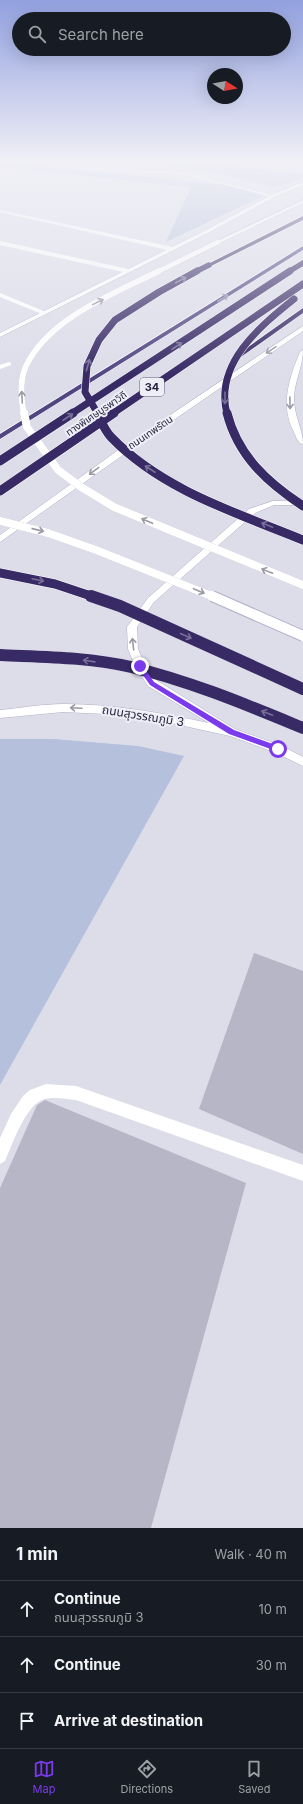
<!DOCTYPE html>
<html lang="en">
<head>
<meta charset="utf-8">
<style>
  :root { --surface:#171b24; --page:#20242c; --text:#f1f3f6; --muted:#9ea1a6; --line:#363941; --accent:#7c3aed }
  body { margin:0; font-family:Inter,"Noto Sans Thai",sans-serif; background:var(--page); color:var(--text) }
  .compass { position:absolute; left:207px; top:68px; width:36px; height:36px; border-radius:50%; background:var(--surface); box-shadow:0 4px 16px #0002; rotate:101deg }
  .stop { position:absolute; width:12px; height:12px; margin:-9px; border:3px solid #7c3aed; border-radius:50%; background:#fff }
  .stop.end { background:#7c3aed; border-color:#fff; box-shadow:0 1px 4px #0008 }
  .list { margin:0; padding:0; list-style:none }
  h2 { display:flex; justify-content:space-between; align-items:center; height:52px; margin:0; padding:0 16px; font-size:17px }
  h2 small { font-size:13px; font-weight:400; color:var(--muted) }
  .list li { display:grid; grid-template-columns:26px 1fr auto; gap:12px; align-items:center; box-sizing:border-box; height:56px; padding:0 16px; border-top:1px solid var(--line) }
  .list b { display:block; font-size:15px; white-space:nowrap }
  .list p { margin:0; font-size:13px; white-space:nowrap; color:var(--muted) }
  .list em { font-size:13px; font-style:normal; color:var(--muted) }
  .icon { flex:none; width:22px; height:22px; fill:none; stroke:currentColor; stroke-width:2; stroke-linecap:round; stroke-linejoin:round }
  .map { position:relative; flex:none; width:303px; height:1528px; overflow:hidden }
  .search { position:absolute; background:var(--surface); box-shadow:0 4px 16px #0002; left:12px; right:12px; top:12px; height:44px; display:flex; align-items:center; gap:10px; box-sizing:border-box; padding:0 14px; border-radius:22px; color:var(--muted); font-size:15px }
  .sheet { height:220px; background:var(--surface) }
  nav { display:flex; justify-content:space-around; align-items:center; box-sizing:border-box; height:56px; border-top:1px solid var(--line); background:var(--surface); font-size:11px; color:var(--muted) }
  nav a { display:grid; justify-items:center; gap:2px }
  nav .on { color:var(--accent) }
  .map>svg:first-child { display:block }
  .green { fill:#b5c0dc }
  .building { fill:#b7b6c7 }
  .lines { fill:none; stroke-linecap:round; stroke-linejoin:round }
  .secondary-casing { stroke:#b2b0c9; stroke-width:1 }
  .trunk-casing { stroke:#fff; stroke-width:1 }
  .motorway-casing { stroke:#fff; stroke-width:1 }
  .path { stroke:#837dae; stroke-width:1; stroke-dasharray:1 1.5; stroke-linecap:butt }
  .service { fill:#fff; fill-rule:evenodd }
  .minor { fill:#fff; fill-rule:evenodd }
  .secondary { fill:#fff; fill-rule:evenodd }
  .trunk { fill:#524682; fill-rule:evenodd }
  .motorway { fill:#382a65; fill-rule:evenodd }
  .secondary-bridge-far3-casing { stroke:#b2b0c9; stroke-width:5.5; stroke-linecap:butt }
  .secondary-bridge-far2-casing { stroke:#b2b0c9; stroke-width:6; stroke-linecap:butt }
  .secondary-bridge-far1-casing { stroke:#b2b0c9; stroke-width:8; stroke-linecap:butt }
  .secondary-bridge-casing { stroke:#b2b0c9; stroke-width:12; stroke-linecap:butt }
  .motorway-bridge-far3-casing { stroke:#fff; stroke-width:6; stroke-linecap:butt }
  .motorway-bridge-far2-casing { stroke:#fff; stroke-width:8; stroke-linecap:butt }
  .motorway-bridge-far1-casing { stroke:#fff; stroke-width:10; stroke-linecap:butt }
  .motorway-bridge-casing { stroke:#fff; stroke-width:12; stroke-linecap:butt }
  .secondary-bridge-far3 { stroke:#fff; stroke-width:5 }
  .secondary-bridge-far2 { stroke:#fff; stroke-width:6 }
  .secondary-bridge-far1 { stroke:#fff; stroke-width:8 }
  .secondary-bridge { stroke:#fff; stroke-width:10 }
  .motorway-bridge-far3 { stroke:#382a65; stroke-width:5.5 }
  .motorway-bridge-far2 { stroke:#382a65; stroke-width:7 }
  .motorway-bridge-far1 { stroke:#382a65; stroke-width:9 }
  .motorway-bridge { stroke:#382a65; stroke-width:12 }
  .oneway { stroke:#776f98 }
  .oneway2 { stroke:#9892b6 }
  .oneway3 { stroke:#9c9aa6 }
  .route { fill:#7c3aed }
  .labels { text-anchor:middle; stroke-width:4; stroke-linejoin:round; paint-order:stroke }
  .far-street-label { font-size:10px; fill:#231f39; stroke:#edeef6 }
  .shield { fill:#edeef6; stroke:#605d72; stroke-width:1 }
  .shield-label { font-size:11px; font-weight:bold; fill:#231f39 }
  .street-label { font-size:12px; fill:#231f39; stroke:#edeef6 }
</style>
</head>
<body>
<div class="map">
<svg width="303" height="1528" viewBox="0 0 303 1528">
  <rect width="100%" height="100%" fill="#ddddea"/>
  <g class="green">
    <path d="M0 162 228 185 263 196 166 242 191 187 0 167Z"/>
    <path d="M103 162H182L303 174V177L291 183 273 187 223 174 183 168Z"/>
    <path d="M0 739H54L138 746 184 756 0 1085Z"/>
  </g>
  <g class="building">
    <path d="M254 953 303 971V1154L199 1109Z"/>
    <path d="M45 1100 246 1183 151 1528H0V1188L37 1105Z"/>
  </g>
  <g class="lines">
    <g class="secondary-casing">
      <g id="secondary">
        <path d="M303 182V185L275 197 208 233 0 337V333L204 231 271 195Z"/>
        <path d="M303 200V203L220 243 215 242Z"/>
        <path d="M303 326V331L130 450 0 542V535L124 446Z"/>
        <path d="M303 350C303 367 294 382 294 399 294 416 303 429 303 444 298 443 296 437 294 432 280 406 289 378 300 352Z"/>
        <path d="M273 501H303V505H274L255 513 154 602 137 627 138 649 145 665 156 680 235 729 282 746 303 757V766L274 752 230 736 166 722 106 714 63 712 0 718V710C21 708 43 704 64 704 113 704 161 713 209 723L148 686 135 666 128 649 127 627 148 598 249 509Z"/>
      </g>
    </g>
    <g class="trunk-casing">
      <path id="trunk" d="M303 246V250L0 439V434Z"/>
    </g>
    <g class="motorway-casing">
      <g id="motorway">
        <path d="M303 216V220L211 266 206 265Z"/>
        <path d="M303 308V313L238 359H234V357Z"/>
      </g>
    </g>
    <path class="path" d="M218 165 287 173"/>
    <g class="service">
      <path d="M0 210 172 247 175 249 172 251 0 212Z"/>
      <path d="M0 241 128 269 131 271 128 273 0 245Z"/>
      <path d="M9 362 11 363V365L0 369V365Z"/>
      <path d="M46 1084 76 1086 303 1165V1181L76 1100C66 1099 51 1096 42 1100 25 1107 12 1145 5 1161L0 1164V1138L11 1114 23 1096 30 1090Z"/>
    </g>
    <g class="minor">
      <path d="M51 162 119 171H169L189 174 275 196 273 197 189 176 169 173H119L68 167Z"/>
      <path d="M0 293 46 312 47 313 42 314 0 297Z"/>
    </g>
    <use href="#secondary" class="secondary"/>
    <use href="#trunk" class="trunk"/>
    <use href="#motorway" class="motorway"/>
    <g class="secondary-bridge-far3-casing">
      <path id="secondary-bridge-far3" d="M157 272 218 242"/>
    </g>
    <g class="secondary-bridge-far2-casing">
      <path id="secondary-bridge-far2" d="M24 414C21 399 19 381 26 366 49 318 113 294 159 271"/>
    </g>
    <g class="secondary-bridge-far1-casing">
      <g id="secondary-bridge-far1">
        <path d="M24 413 27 427 58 470 81 487 114 507 303 585"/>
        <path d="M0 521 48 533 96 550 214 597"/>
      </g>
    </g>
    <g class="secondary-bridge-casing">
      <path id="secondary-bridge" d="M212 596 303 636"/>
    </g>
    <g class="motorway-bridge-far3-casing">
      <g id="motorway-bridge-far3">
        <path d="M195 272 209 265"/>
        <path d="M288 272 303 263"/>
      </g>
    </g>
    <g class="motorway-bridge-far2-casing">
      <g id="motorway-bridge-far2">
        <path d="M71 414 290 271"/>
        <path d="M98 414 85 392 87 366 99 340 115 320 159 292 197 271"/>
        <path d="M112 414 303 284"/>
        <path d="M227 414C214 364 259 327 294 299"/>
      </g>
    </g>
    <g class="motorway-bridge-far1-casing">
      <g id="motorway-bridge-far1">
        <path d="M97 413C101 421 105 431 111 437 162 490 237 513 303 540"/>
        <path d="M227 413C238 456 267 482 303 506"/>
        <path d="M0 461 73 413"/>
        <path d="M0 491 114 413"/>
        <path d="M0 573 55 584 94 597"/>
      </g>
    </g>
    <g class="motorway-bridge-casing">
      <g id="motorway-bridge">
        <path d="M91 596 120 606 303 689"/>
        <path d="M0 655C43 657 88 657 131 667 190 681 247 705 303 728"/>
      </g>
    </g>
    <use href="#secondary-bridge-far3" class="secondary-bridge-far3"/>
    <use href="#secondary-bridge-far2" class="secondary-bridge-far2"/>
    <use href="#secondary-bridge-far1" class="secondary-bridge-far1"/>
    <use href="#secondary-bridge" class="secondary-bridge"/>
    <use href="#motorway-bridge-far3" class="motorway-bridge-far3"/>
    <use href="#motorway-bridge-far2" class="motorway-bridge-far2"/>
    <use href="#motorway-bridge-far1" class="motorway-bridge-far1"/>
    <use href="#motorway-bridge" class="motorway-bridge"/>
  </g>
  <defs><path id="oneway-shaft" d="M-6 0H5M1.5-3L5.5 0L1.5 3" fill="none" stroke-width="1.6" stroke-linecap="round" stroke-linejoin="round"/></defs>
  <g class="oneway">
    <use href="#oneway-shaft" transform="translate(181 280) rotate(-28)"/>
    <use href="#oneway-shaft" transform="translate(177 346) rotate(-33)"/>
    <use href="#oneway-shaft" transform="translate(88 365) rotate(-74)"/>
    <use href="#oneway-shaft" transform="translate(225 398) rotate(90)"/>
    <use href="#oneway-shaft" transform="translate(68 417) rotate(-33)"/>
    <use href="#oneway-shaft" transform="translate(150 469) rotate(-147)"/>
    <use href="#oneway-shaft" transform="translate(267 525) rotate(-158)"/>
    <use href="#oneway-shaft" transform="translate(38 580) rotate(12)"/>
    <use href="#oneway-shaft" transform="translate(186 636) rotate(24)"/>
    <use href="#oneway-shaft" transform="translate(89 661) rotate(-172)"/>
    <use href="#oneway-shaft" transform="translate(267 713) rotate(-159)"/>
  </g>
  <use class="oneway2" href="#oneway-shaft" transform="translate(223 298) rotate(-32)"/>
  <g class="oneway3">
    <use href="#oneway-shaft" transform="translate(98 302) rotate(-26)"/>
    <use href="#oneway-shaft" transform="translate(271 350) rotate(146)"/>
    <use href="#oneway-shaft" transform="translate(22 397) rotate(-93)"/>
    <use href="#oneway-shaft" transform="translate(290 403) rotate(89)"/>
    <use href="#oneway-shaft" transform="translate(94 471) rotate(144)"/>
    <use href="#oneway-shaft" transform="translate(147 521) rotate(-157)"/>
    <use href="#oneway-shaft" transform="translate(38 530) rotate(13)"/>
    <use href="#oneway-shaft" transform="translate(267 571) rotate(-158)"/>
    <use href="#oneway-shaft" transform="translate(199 591) rotate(23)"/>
    <use href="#oneway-shaft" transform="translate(133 644) rotate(-97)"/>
    <use href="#oneway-shaft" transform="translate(76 708) rotate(-177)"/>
  </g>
  <linearGradient id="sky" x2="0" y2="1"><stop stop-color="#92a0df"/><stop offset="0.43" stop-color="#f0f0f6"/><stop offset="1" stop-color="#f0f0f6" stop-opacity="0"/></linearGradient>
  <rect width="303" height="376" fill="url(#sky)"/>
  <path class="route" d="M138 665H142L154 682 234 730 281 747V751H276L229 734 150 685 138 668Z"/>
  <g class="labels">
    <g class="far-street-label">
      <text transform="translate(96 413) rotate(-34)" y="4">ทางพิเศษบูรพาวิถี</text>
      <text transform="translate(150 432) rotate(-34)" y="4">ถนนเทพรัตน</text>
    </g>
    <rect class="shield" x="140" y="378" width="24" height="18" rx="3"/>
    <g class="shield-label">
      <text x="152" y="391">34</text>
    </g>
    <g class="street-label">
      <text transform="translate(143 716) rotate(9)" y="4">ถนนสุวรรณภูมิ 3</text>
    </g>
  </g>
</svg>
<svg class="compass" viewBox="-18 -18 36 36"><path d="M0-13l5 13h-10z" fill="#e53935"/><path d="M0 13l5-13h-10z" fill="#9ea1a6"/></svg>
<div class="stop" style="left:278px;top:749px"></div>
<div class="stop end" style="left:140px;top:666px"></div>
<div class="search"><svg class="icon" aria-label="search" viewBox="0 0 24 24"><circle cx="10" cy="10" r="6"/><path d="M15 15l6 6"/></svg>Search here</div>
</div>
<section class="sheet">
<h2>1 min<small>Walk · 40 m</small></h2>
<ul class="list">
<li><svg class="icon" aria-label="ahead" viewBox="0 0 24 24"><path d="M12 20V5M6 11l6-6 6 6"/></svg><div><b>Continue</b><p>ถนนสุวรรณภูมิ 3</p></div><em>10 m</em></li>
<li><svg class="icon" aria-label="ahead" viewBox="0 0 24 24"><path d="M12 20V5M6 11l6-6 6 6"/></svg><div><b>Continue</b></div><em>30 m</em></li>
<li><svg class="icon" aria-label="arrive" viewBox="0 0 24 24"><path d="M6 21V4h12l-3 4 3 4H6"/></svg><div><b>Arrive at destination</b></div></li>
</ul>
</section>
<nav>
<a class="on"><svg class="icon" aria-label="map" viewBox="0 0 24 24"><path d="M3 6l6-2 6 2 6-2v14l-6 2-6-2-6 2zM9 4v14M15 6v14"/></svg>Map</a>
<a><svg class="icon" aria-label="directions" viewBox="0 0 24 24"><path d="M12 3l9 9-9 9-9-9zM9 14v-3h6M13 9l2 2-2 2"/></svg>Directions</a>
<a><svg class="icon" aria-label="saved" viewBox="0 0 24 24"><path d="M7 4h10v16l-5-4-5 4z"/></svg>Saved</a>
</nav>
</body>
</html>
